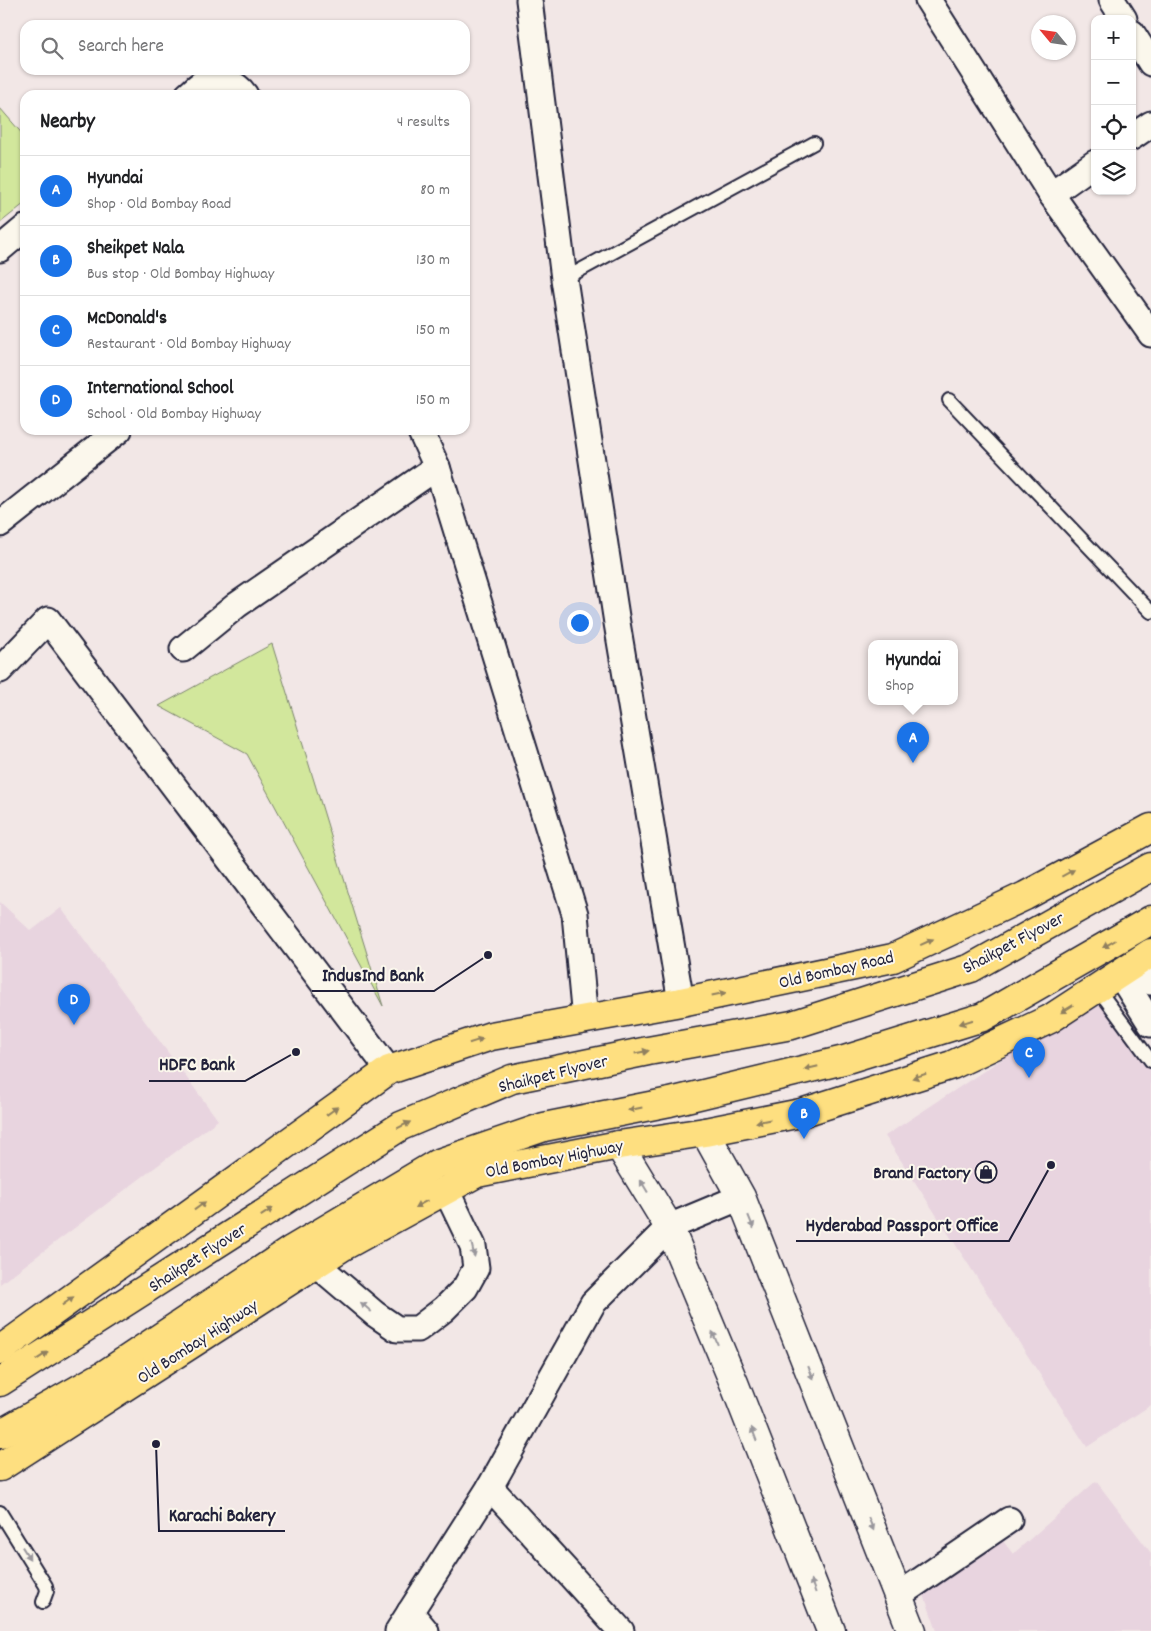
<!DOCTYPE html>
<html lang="en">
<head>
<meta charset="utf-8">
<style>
  :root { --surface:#fff; --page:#f2f2f2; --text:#202124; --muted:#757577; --line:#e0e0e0; --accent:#1a73e8 }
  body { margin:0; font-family:Dekko,sans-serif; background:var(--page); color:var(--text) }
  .controls { position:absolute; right:15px; top:15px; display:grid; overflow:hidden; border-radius:10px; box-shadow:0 1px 4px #0004 }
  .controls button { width:45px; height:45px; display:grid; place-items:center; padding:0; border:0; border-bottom:1px solid var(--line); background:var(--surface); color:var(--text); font:25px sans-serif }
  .compass { position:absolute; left:1031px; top:15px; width:45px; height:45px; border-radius:50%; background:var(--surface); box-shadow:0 1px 4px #0004; rotate:299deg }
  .you { position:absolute; left:579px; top:622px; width:18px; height:18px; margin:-12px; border:4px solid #fff; border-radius:50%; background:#1a73e8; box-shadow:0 0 0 8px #1a73e833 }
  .badge { display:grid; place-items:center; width:32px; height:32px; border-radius:50%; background:var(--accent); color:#fff; font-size:16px; font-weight:700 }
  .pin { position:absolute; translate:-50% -41px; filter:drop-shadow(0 1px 2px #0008) }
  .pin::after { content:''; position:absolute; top:26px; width:18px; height:15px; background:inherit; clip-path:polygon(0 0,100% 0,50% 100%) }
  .popup { position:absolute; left:868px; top:640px; width:90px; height:65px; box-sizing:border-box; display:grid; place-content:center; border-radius:10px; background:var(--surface); filter:drop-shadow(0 1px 4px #0005); font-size:16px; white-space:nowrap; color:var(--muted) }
  .popup b { font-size:19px; color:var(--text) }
  .popup::after { content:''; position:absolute; left:50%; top:100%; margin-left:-10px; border:10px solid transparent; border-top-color:var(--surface) }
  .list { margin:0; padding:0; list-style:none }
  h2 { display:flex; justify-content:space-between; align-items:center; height:65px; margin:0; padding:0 20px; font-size:21px }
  h2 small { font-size:16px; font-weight:400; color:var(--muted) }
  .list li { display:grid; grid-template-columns:32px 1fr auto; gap:15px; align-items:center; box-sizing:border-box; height:70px; padding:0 20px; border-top:1px solid var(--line) }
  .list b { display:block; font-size:19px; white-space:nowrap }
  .list p { margin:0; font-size:16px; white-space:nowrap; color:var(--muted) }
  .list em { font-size:16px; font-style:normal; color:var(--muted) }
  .icon { flex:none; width:28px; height:28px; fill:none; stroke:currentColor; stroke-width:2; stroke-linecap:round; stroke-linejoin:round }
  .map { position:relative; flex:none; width:1151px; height:1631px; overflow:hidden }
  .search { position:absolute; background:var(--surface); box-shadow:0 1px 4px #0004; left:20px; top:20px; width:450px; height:55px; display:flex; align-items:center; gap:12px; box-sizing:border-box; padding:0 18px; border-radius:15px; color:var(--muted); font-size:19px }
  .panel { position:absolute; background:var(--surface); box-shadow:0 1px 4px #0004; left:20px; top:90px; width:450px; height:345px; border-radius:15px }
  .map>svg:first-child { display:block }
  .built { fill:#e8d4df }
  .green { fill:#d2e79c; stroke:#7a846c }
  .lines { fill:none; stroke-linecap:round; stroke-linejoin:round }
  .service-casing { stroke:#22223b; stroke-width:16 }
  .minor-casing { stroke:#22223b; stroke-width:29 }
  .tertiary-casing { stroke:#22223b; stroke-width:31 }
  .primary-casing { stroke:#22223b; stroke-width:31 }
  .service { stroke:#fbf7ec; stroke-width:12 }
  .minor { stroke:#fbf7ec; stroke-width:25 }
  .tertiary { stroke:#fbf7ec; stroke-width:28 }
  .primary { stroke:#fedf80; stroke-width:28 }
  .oneway { fill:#90805e }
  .oneway2 { fill:#99979c }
  .labels { text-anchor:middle; stroke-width:4; stroke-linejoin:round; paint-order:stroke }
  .street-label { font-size:18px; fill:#22223b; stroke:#fbf7ec }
  .poi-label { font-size:18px; font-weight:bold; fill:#22223b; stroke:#fbf7ec; text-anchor:end }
  .leader { fill:none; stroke:#22223b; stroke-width:2 }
  .callout-dot { fill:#22223b; stroke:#fbf7ec; stroke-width:2 }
  .callout-label { font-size:19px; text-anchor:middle; font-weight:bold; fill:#22223b; stroke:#fbf7ec; stroke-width:4; stroke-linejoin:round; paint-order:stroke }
</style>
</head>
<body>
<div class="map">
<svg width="1151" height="1631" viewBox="0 0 1151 1631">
  <rect width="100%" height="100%" fill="#f2e7e6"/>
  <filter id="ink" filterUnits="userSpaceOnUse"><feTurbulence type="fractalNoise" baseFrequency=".02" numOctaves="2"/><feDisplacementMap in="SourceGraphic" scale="10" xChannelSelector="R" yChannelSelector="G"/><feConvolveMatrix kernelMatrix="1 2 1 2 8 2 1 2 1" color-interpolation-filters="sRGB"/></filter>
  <g filter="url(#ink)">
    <g class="built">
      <path d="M0 902 31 931 61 908 218 1120 0 1284Z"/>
      <path d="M1106 991 1151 1061V1405L1087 1447 885 1136Z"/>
      <path d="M1096 1481 1151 1553V1631H937L923 1592 997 1533 1013 1554Z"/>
    </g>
    <g class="green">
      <path d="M0 108 25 137V203L0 223Z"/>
      <path d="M272 644 383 1006 247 754 159 706Z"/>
    </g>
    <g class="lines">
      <g class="service-casing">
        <g id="service">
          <path d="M564 279 814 143"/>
          <path d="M949 400 1151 612"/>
          <path d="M1098 989 1151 1061"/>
          <path d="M0 1512 46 1586 47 1591 43 1602"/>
        </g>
      </g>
      <g class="minor-casing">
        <g id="minor">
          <path d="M529 0 564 279 617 623 681 1002"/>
          <path d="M928 0 1051 194 1151 334"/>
          <path d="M1112 0 1124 19"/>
          <path d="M1132 33 1151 63"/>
          <path d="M188 95C193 91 199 84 204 82 218 76 236 82 245 95"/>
          <path d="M1132 137 1151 124"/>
          <path d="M1051 194 1095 163"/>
          <path d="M0 249 25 228"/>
          <path d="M420 430 437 467 575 914 585 1020"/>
          <path d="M0 524 119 430"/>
          <path d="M183 649 237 605 437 467"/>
          <path d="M0 670 48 620 389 1070"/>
          <path d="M1138 961 1151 982"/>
          <path d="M1119 973 1151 1024"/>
          <path d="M316 1264 375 1314 397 1329H418L444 1309 465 1288 476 1268 473 1246 446 1190"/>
          <path d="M490 1487 621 1631"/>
          <path d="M899 1595 1009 1520"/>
          <path d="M410 1612 426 1631"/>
          <path d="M398 1631 490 1487 593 1303 669 1227 741 1197"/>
        </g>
      </g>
      <g class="tertiary-casing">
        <g id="tertiary">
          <path d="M705 1132 741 1197 912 1631"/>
          <path d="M619 1145 669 1227 734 1383 831 1631"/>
        </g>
      </g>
      <g class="primary-casing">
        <g id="primary">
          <path d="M0 1350 389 1070 491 1036 681 1002 893 958 1025 896 1151 828"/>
          <path d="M0 1382 401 1126 512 1079 648 1051 792 1025 971 968 1151 867"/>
          <path d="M0 1434 104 1375 293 1249 436 1164 544 1127 670 1102 844 1060 983 1017 1151 920"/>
          <path d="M0 1467 342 1247 477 1173 619 1145 705 1132 801 1113 952 1065 1050 1019 1151 953"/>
        </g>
      </g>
      <use href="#service" class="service"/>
      <use href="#minor" class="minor"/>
      <use href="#tertiary" class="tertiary"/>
      <use href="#primary" class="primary"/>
    </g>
    <defs><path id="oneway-solid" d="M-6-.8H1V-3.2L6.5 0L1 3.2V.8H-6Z" transform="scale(1.25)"/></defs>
    <g class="oneway">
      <use href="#oneway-solid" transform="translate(1068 873) rotate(-28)"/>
      <use href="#oneway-solid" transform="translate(927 942) rotate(-25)"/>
      <use href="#oneway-solid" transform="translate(1109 944) rotate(150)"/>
      <use href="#oneway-solid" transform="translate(719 994) rotate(-12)"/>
      <use href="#oneway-solid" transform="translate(1067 1009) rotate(148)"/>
      <use href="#oneway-solid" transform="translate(966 1022) rotate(163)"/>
      <use href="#oneway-solid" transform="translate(476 1041) rotate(-18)"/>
      <use href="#oneway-solid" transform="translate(642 1052) rotate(-11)"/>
      <use href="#oneway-solid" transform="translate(811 1068) rotate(167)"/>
      <use href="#oneway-solid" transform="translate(919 1076) rotate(162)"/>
      <use href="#oneway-solid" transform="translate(635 1109) rotate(169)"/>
      <use href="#oneway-solid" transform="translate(332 1111) rotate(-36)"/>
      <use href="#oneway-solid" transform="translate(763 1121) rotate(169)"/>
      <use href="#oneway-solid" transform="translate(404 1125) rotate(-26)"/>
      <use href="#oneway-solid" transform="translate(421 1204) rotate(151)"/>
      <use href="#oneway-solid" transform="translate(200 1206) rotate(-36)"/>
      <use href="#oneway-solid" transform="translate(267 1212) rotate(-33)"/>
      <use href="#oneway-solid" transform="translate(68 1301) rotate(-36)"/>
      <use href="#oneway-solid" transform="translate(42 1356) rotate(-33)"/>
    </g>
    <g class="oneway2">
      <use href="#oneway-solid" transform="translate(644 1186) rotate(-121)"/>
      <use href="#oneway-solid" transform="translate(751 1222) rotate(68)"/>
      <use href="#oneway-solid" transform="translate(473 1250) rotate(77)"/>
      <use href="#oneway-solid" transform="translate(366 1307) rotate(-139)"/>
      <use href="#oneway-solid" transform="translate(715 1338) rotate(-113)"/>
      <use href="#oneway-solid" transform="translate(811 1373) rotate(68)"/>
      <use href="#oneway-solid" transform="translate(754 1434) rotate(-111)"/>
      <use href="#oneway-solid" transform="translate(871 1524) rotate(68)"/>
      <use href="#oneway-solid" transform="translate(26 1553) rotate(58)"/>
      <use href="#oneway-solid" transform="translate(813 1586) rotate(-111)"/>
    </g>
  </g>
  <defs>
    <g id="shop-ring" transform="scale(1.125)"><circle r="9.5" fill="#fbf7ec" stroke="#22223b" stroke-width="1.5"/><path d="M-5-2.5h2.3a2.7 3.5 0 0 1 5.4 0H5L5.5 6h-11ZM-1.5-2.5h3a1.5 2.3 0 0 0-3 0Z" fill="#22223b"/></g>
  </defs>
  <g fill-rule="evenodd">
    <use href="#shop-ring" x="986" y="1172"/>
  </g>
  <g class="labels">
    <g class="street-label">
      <text transform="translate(1013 942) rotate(-28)" y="6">Shaikpet Flyover</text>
      <text transform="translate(836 969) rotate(-13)" y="6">Old Bombay Road</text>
      <text transform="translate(553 1073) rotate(-14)" y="6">Shaikpet Flyover</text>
      <text transform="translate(554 1158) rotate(-11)" y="6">Old Bombay Highway</text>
      <text transform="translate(197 1257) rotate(-33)" y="6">Shaikpet Flyover</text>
      <text transform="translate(197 1341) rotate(-33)" y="6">Old Bombay Highway</text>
    </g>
    <g class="poi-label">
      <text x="970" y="1178">Brand Factory</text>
    </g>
  </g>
  <path class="leader" d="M488 955L434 991H312M296 1052L245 1081H149M1051 1165L1009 1241H796M156 1444L159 1531H285"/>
  <g class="callout-dot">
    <circle cx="488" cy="955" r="5"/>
    <circle cx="296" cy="1052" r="5"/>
    <circle cx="1051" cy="1165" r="5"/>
    <circle cx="156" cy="1444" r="5"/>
  </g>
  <g class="callout-label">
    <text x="373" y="981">IndusInd Bank</text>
    <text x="197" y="1070">HDFC Bank</text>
    <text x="902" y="1231">Hyderabad Passport Office</text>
    <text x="222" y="1521">Karachi Bakery</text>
  </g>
</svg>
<div class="controls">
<button>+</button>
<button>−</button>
<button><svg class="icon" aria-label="locate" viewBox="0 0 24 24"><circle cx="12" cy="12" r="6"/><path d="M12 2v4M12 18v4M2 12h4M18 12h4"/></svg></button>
<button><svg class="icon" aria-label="layers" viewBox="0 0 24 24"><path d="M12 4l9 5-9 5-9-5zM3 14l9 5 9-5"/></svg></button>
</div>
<svg class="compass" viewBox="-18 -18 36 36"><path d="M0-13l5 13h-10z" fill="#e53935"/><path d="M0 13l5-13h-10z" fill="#757577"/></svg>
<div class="you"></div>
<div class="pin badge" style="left:913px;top:763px">A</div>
<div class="popup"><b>Hyundai</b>Shop</div>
<div class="pin badge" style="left:804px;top:1139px">B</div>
<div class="pin badge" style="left:1029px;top:1078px">C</div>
<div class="pin badge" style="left:74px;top:1025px">D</div>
<div class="search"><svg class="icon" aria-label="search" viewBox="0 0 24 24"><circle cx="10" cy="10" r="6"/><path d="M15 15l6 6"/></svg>Search here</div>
<section class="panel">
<h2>Nearby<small>4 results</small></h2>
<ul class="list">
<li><span class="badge">A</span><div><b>Hyundai</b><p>Shop · Old Bombay Road</p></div><em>80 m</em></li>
<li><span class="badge">B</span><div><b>Sheikpet Nala</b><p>Bus stop · Old Bombay Highway</p></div><em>130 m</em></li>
<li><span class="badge">C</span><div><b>McDonald's</b><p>Restaurant · Old Bombay Highway</p></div><em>150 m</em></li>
<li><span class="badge">D</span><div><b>International School</b><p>School · Old Bombay Highway</p></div><em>150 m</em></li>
</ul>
</section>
</div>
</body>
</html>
